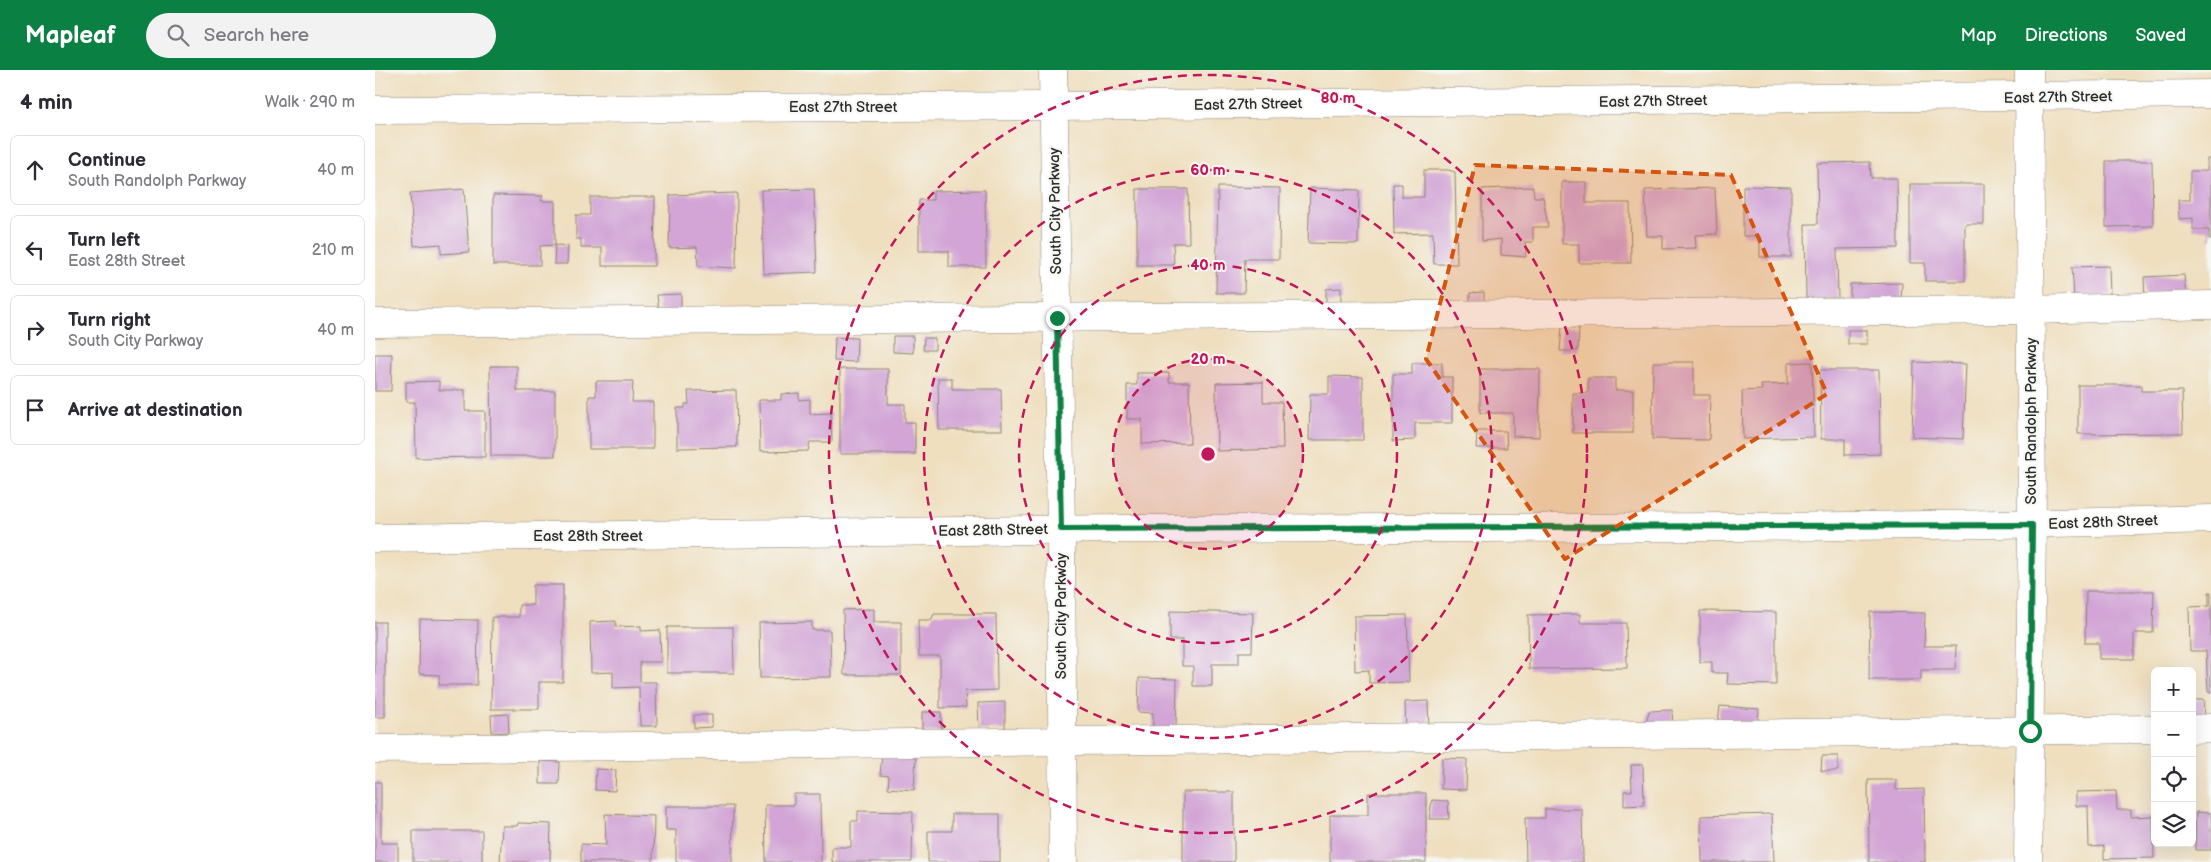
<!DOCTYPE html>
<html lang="en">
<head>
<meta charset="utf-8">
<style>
  :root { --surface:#fff; --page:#f2f2f3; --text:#2b2b33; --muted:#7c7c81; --line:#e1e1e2; --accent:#0b8043 }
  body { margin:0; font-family:"Balsamiq Sans",sans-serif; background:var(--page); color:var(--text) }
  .controls { position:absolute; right:15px; bottom:15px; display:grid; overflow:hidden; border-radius:8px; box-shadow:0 5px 20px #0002 }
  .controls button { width:45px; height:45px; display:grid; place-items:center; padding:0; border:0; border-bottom:1px solid var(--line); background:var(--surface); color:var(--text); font:25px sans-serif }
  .stop { position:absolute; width:15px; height:15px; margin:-11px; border:4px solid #0b8043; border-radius:50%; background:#fff }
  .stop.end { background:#0b8043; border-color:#fff; box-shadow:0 1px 5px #0008 }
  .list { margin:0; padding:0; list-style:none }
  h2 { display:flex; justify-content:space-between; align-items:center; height:65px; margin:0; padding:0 20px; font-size:21px }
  h2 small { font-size:16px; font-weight:400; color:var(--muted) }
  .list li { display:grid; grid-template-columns:32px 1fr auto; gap:15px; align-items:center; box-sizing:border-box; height:70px; margin:0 10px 10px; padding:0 10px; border:1px solid var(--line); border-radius:8px }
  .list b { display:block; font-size:19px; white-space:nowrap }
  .list p { margin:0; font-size:16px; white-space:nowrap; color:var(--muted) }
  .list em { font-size:16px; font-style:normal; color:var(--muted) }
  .icon { flex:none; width:28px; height:28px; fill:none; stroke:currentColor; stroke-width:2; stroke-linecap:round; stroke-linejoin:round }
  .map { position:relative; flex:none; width:1836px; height:792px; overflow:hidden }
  header { display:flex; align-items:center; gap:30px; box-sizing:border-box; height:70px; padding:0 25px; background:var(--accent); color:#fff }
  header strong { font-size:24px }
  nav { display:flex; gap:28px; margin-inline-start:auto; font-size:18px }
  .search { width:350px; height:45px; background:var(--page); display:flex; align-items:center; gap:12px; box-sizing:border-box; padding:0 18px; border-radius:28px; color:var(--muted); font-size:19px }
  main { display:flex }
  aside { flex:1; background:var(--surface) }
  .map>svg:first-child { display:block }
  .building { fill:#d2a5d6 }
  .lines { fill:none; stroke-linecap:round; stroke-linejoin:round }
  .minor-casing { stroke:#8d8575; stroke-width:29 }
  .minor { stroke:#fff; stroke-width:28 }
  .route { stroke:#0b8043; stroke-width:6 }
  .marked { fill:#d5540f; fill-opacity:0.2; stroke:#d5540f; stroke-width:4; stroke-dasharray:10 6; stroke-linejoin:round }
  .ring { fill:none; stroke:#c2185b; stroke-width:2.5; stroke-dasharray:9 6 }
  .labels { text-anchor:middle; stroke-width:4; stroke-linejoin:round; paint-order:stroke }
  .street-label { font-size:15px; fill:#2b2b2b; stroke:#f6f6f2 }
  .centre { fill:#c2185b; stroke:#f6f6f2; stroke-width:2.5 }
  .ring-label { font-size:15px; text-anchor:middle; font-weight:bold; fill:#c2185b; stroke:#f6f6f2; stroke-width:4; stroke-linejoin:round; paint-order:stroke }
</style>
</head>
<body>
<header>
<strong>Mapleaf</strong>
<div class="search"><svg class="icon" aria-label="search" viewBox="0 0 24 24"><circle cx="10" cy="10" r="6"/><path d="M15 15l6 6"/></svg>Search here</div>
<nav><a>Map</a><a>Directions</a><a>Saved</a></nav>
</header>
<main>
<aside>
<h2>4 min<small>Walk · 290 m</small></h2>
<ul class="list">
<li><svg class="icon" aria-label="ahead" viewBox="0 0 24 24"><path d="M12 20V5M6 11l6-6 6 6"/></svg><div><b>Continue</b><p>South Randolph Parkway</p></div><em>40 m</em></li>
<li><svg class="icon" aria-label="left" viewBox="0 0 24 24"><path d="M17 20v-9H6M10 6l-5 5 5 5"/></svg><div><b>Turn left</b><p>East 28th Street</p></div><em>210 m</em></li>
<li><svg class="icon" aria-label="right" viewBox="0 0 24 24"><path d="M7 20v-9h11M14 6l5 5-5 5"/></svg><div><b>Turn right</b><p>South City Parkway</p></div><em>40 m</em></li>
<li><svg class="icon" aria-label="arrive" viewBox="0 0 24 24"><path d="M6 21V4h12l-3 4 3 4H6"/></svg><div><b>Arrive at destination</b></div></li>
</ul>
</aside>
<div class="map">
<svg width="1836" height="792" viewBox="0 0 1836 792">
  <rect width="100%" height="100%" fill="#f6f6f2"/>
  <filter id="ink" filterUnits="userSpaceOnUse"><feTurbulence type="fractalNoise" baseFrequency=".02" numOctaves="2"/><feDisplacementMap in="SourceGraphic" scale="10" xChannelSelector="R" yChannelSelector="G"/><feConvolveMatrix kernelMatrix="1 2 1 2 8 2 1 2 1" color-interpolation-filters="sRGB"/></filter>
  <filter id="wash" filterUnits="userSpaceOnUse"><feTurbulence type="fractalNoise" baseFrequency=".0096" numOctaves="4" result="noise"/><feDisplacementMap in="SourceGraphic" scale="20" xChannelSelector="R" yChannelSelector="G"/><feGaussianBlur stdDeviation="1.12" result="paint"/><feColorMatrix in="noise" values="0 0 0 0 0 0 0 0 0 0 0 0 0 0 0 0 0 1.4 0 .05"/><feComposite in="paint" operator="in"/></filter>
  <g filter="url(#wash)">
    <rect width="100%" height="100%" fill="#efdfbf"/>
    <g id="blocks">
      <g class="building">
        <path d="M1832 89H1836V169H1834V160H1818V148L1804 149 1803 130H1815V101H1832Z"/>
        <path d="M1731 91H1777L1778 156 1731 157Z"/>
        <path d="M1495 92 1496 108H1522L1523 178 1462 179 1463 230H1431L1430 154H1443L1442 93Z"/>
        <path d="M1049 100H1073L1080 102 1082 194H1059L1058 163 1019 164 1018 114H1027V127H1049Z"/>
        <path d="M1187 112H1211V133H1255L1256 193H1204V174H1187Z"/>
        <path d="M1535 114H1609V154H1590V211H1550V193H1535Z"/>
        <path d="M1368 116 1416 117V187H1385V166H1368Z"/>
        <path d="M843 117 905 118 904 189H870L869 223H841Z"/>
        <path d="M1158 117 1159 127H1168L1173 157H1158V172H1150L1151 187 1126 185V169L1107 171V119Z"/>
        <path d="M935 118 984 120 983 174 933 173Z"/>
        <path d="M1340 118 1342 164 1320 165 1321 178 1288 179V166H1272L1270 120Z"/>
        <path d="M89 119 94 182 66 184V174L39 176 35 123Z"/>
        <path d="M439 119 442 202 389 204 386 120Z"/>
        <path d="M762 119H813L814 173H798L799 195H762Z"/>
        <path d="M610 120 611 197H574V181H544V130H558V121Z"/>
        <path d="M362 123 361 198 323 196 322 177 294 178 295 125Z"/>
        <path d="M118 125 168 126 166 131H180V175L165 176V195H118Z"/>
        <path d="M215 127H280L279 196H227V178H206V169H201V145H215Z"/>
        <path d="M180 175 193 176 192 194H179Z"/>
        <path d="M1734 196 1735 225 1699 227 1697 197Z"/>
        <path d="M1809 205 1811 228 1770 229 1769 207Z"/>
        <path d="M1527 213 1526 234H1475V214Z"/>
        <path d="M966 218V232L951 233V219Z"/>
        <path d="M1109 222V232H1095V223Z"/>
        <path d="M306 224V242L284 241 282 225Z"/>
        <path d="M1187 257 1204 258 1203 281H1185Z"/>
        <rect x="1473" y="260" width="19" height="14"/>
        <path d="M518 266H538V283L518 282Z"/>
        <path d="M460 267 482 268 481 292 459 291Z"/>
        <path d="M549 268H560V280H548Z"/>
        <path d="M0 284H17L16 321H0Z"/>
        <path d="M1278 292H1319V325H1335L1334 370 1277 369Z"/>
        <path d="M1437 292 1439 367 1368 369 1367 321 1387 320 1386 315 1413 314V293Z"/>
        <path d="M1539 292 1591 294 1588 369 1537 367Z"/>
        <path d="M1037 293H1067V307H1077V353H1040V370L1018 371V304H1037Z"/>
        <path d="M115 296H142V321H180V386H116Z"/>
        <path d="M465 299H513V334H530V352H540V384H465Z"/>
        <path d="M1105 299H1165L1164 367 1138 366V343H1105Z"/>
        <path d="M1445 300H1504L1505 384 1470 385V369H1446Z"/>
        <path d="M762 303H794V312H814L815 373 767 374V349H752V315H762Z"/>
        <path d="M954 306 988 307V370H934L935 324H954Z"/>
        <path d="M563 308H577V319H626L627 360H564Z"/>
        <path d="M1213 308H1240V320H1258V363H1198V323H1213Z"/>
        <path d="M64 311V320H90V341H110V387L41 388 40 332H31V312Z"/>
        <path d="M221 311H258L257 332H278V379H214V326H221Z"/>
        <path d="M888 312V332H907L908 379 842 381 841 313Z"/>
        <path d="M1703 315H1766V321H1807L1808 363 1703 364Z"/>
        <path d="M361 320 362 377 302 378V338H310V334H314L313 321Z"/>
        <path d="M424 323V330L435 329V344L456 343 457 372H435L433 381 385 382 384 330H406V324Z"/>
        <path d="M1102 361H1131L1132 378H1101Z"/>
        <path d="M158 515H188V612H164V639H116L117 547H144V535H158Z"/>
        <path d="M1711 521H1779L1778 563H1759V589H1724V573H1710Z"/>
        <path d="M1834 522H1836V622H1833L1831 581H1815L1814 537 1834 536Z"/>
        <path d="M499 539V552H526V605H469L468 540Z"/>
        <path d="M795 541 878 543 877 582H864V594H837V616H818V596H807V570H795Z"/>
        <path d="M1325 541 1401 542V615L1352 614 1353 603H1337V592H1325Z"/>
        <path d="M1495 542 1550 543 1549 576H1581L1580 600H1546V610H1494Z"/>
        <path d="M559 544H621L622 620 590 621 591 637 565 638V586H544L543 550H556Z"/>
        <path d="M1205 544V553H1251L1252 598 1154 599 1153 545Z"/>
        <path d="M1032 545 1034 612 994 613V600L980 601 979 546Z"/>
        <path d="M45 549 103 550 102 615H64V605L44 604Z"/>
        <path d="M241 551V557L266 556V561L285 560 286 592H265V612H281L282 656H265L264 617 238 618V602L216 603 215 552Z"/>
        <rect x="0" y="552" width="10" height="95"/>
        <path d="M437 552V560H455L456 607 385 608 384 553Z"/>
        <path d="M292 557H358L359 603H292Z"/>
        <path d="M764 608 802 609 801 658H778V643L763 642Z"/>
        <path d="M1817 630H1829L1828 650 1817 649Z"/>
        <path d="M1053 631 1054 662 1031 663 1030 632Z"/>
        <path d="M630 632V660H604L603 633Z"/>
        <path d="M1345 636 1384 639 1383 654 1343 651Z"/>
        <path d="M1297 640 1298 655 1270 656 1274 641Z"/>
        <path d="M547 642H566L567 662H547Z"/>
        <path d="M133 644 134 662 117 663 116 645Z"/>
        <path d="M319 645H337V657L319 658Z"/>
        <path d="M507 685 541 687 539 720 513 718 514 706 505 705Z"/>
        <path d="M1447 686H1463V701H1446Z"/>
        <path d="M1067 688 1092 689 1091 720 1066 719Z"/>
        <path d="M165 691 185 692 184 714H165Z"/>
        <path d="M1256 695H1268L1269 735 1249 736V721H1257Z"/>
        <path d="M221 699 241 700 240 721 220 720Z"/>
        <path d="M1493 710H1521V720L1549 719 1550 792H1494Z"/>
        <path d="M0 712H6V773H23V792H0Z"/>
        <path d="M1741 721 1742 740H1756V747L1778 746 1779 788 1729 789V776L1714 777 1713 736H1701V722Z"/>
        <rect x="808" y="722" width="51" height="70"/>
        <path d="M993 723H1051V792H955V745H993Z"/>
        <path d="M419 724H445L446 792H391L390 735H419Z"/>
        <path d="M1057 730 1073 731 1074 749H1054Z"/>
        <path d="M291 736H358L357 792H301V760H291Z"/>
        <path d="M1170 739H1207L1208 792H1151L1150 748H1170Z"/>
        <path d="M483 741 538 742 537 792H457V777H476V751H483Z"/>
        <path d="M1821 742 1836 743V780H1820Z"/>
        <path d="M230 744 279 746 278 792H206V774L231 775Z"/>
        <path d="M577 744H625V792H553V761H577Z"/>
        <path d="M1397 744 1399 792H1327L1326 746Z"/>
        <path d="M143 753 176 754 175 792H125L127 756H142Z"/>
        <rect x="38" y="761" width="69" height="31"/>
      </g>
    </g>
  </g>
  <g filter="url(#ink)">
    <use href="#blocks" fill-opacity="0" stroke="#8d8575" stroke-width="1"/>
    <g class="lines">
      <g class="minor-casing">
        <g id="minor">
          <path d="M678 0 686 459 688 792"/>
          <path d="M0 40 678 36 1836 24"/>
          <path d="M0 253 1656 240 1836 235"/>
          <path d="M0 468C249 467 498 460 747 459 1110 457 1473 460 1836 449"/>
          <path d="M1817 659 1836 658"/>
          <path d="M0 679 1780 659"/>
          <path d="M1653 792 1657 455 1654 0"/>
        </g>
      </g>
      <use href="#minor" class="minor"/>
    </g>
  </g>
  <g class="lines" filter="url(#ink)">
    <path class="route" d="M682 248 686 459 1657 455 1655 661"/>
  </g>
  <path class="marked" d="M1100 95 1356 105 1452 324 1190 489 1051 289Z"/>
  <circle cx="833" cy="384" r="95" fill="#c2185b" fill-opacity=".12"/>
  <g class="ring">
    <circle cx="833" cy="384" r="95"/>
    <circle cx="833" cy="384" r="189"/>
    <circle cx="833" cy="384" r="284"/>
    <circle cx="833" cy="384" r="379"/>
  </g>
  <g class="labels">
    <g class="street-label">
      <text transform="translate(1683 27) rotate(-1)" y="5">East 27th Street</text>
      <text transform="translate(1278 31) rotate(-1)" y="5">East 27th Street</text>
      <text transform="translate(873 34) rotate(-1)" y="5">East 27th Street</text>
      <text x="468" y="42">East 27th Street</text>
      <text transform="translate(680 141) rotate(-91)" y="5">South City Parkway</text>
      <text transform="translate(1656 351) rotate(-90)" y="5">South Randolph Parkway</text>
      <text transform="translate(1728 452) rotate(-2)" y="5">East 28th Street</text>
      <text transform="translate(618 460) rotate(-1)" y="5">East 28th Street</text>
      <text x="213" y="471">East 28th Street</text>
      <text transform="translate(686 546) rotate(-90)" y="5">South City Parkway</text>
    </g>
  </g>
  <circle cx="833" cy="384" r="8" class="centre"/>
  <g class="ring-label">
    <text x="963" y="33">80 m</text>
    <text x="833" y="105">60 m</text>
    <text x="833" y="200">40 m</text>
    <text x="833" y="294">20 m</text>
  </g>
</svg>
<div class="controls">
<button>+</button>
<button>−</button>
<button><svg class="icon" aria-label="locate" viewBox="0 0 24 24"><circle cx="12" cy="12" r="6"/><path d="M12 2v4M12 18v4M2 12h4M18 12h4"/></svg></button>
<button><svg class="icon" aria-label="layers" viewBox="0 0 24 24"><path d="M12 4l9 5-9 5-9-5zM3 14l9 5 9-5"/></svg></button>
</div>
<div class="stop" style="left:1655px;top:661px"></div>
<div class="stop end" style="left:682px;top:248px"></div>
</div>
</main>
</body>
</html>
